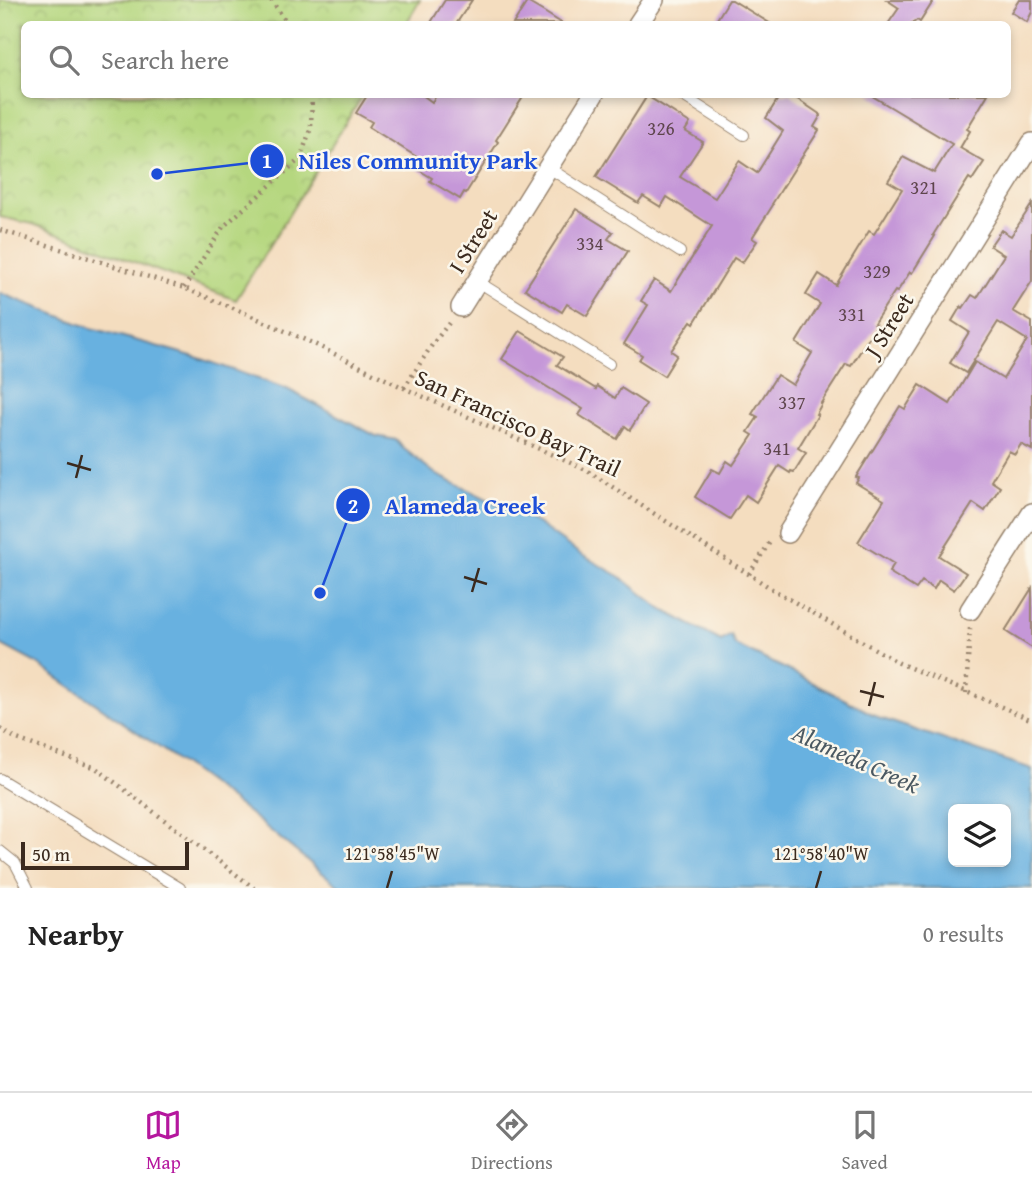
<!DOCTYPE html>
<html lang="en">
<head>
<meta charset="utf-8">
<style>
  :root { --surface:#fff; --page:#f2f2f2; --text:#222; --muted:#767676; --line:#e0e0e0; --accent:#b5179e }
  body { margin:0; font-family:"Gentium Book Plus",serif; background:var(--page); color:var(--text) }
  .controls { position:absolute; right:21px; bottom:21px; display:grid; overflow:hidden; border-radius:10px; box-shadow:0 4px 10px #0003 }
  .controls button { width:63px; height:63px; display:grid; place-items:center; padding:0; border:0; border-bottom:2px solid var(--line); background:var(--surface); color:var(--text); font:35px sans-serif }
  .scale { position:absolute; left:21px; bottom:18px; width:168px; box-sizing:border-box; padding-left:7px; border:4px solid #3b2a1e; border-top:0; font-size:19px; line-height:24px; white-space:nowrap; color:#3b2a1e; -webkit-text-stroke:5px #fbf7ec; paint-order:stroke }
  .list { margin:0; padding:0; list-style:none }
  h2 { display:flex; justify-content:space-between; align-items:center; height:91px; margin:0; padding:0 28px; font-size:30px }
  h2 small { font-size:23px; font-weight:400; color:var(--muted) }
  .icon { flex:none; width:38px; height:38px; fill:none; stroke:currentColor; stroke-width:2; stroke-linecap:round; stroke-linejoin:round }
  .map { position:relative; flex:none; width:1032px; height:888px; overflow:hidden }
  .search { position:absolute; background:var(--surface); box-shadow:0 4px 10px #0003; left:21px; right:21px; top:21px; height:77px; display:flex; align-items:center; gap:18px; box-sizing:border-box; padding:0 24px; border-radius:10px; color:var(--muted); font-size:26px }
  .sheet { height:203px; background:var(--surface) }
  nav { display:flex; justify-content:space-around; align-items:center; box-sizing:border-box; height:98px; border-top:2px solid var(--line); background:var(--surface); font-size:19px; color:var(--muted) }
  nav a { display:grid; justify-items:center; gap:4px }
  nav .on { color:var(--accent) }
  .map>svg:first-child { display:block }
  .park { fill:url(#park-crowns); stroke:#78804e; stroke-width:2 }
  .water { fill:#68b1e0; stroke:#526e7f; stroke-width:2; fill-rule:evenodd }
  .building { fill:#c597d8 }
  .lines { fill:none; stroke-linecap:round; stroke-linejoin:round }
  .service-casing { stroke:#98846e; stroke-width:12 }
  .minor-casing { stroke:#98846e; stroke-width:22 }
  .path { stroke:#98846e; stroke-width:4.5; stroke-dasharray:2 5; stroke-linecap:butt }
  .service { stroke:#fff; stroke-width:10 }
  .minor { stroke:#fff; stroke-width:19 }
  .ticks { fill:none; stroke:#3b2a1e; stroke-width:2.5 }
  .labels { text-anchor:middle; stroke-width:5; stroke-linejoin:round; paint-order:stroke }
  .number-label { font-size:19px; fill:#5e454c }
  .street-label { font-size:23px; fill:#3b2a1e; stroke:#fbf7ec }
  .water-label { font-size:24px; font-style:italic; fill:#4b5962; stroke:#fbf7ec }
  .ticks-label { font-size:18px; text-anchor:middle; fill:#3b2a1e; stroke:#fbf7ec; stroke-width:5; stroke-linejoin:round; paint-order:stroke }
  .leader { fill:none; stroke:#1d4ed8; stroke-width:2.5 }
  .callout-dot { fill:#1d4ed8; stroke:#fbf7ec; stroke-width:2.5 }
  .mark-label { font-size:21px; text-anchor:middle; font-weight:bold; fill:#fff }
  .callout-label { font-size:24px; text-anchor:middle; font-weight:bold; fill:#1d4ed8; stroke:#fbf7ec; stroke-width:5; stroke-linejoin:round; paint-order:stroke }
</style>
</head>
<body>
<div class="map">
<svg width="1032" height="888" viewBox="0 0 1032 888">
  <defs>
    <pattern id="park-crowns" width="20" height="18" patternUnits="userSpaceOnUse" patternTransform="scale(1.75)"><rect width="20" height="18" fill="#b5d77f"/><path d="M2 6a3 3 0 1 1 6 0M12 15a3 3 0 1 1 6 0" fill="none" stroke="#9db96d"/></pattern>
  </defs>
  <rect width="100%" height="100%" fill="#fbf7ec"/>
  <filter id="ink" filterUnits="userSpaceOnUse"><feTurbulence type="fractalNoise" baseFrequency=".0143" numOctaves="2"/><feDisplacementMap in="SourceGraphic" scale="14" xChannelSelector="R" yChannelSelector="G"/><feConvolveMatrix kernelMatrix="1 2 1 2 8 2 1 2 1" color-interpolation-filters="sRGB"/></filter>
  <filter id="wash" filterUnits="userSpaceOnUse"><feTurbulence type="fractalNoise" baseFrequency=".00686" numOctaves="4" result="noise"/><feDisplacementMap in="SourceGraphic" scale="28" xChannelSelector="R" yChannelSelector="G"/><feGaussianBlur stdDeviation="1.57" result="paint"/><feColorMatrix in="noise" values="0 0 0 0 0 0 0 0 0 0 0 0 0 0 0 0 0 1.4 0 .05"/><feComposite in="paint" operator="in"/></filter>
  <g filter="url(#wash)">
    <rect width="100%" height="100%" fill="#f4ddbf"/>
    <path class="park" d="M0 0H420L406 24H24V94L363 95 236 300 33 224 0 217Z"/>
    <path class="water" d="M0 293 88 327 199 358 287 389 376 436 396 440 403 448 437 475 537 523 580 554 621 577 661 609 721 641 731 635 735 645 790 671 880 718 1032 769V888H341L244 809 172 756 36 663 0 644ZM953 809H1006V862H953Z"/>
    <g id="blocks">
      <g class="building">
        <path d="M445 0H472L456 24H430Z"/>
        <path d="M729 0H732L771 24H714Z"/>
        <path d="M887 0H934L920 22 917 20 912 24H888L899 8Z"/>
        <path d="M1019 0H1032V12L1027 22 1011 12Z"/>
        <path d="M527 2 544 12 563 24H513Z"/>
        <path d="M368 94H421L432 102 437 94H525L496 140 498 142 466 193 464 192 460 199 430 181 432 178 414 167 420 159 369 127 372 122 356 113Z"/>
        <path d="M781 94H790L821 115 814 127 819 130 772 204 773 205 752 238 757 241 742 263 734 258 694 323 691 321 671 351 677 355 664 376 639 360 642 355 624 344 648 305 641 301 654 280 671 291 712 226 667 197 661 207 643 196 638 203 596 177 647 96 690 123 685 131 703 142 680 177 715 198 739 161 757 173 783 131 766 118Z"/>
        <path d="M869 94H988L967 129 970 131 960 148 984 162 972 180 969 178 933 235 935 236 912 273 910 272 897 292 895 291 874 323 877 325 851 366 846 364 821 403H822L816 414 818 415 798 448 806 453 794 472 791 471 790 473 779 466 756 502 746 495 730 519 695 497 712 469 720 473 727 461 733 465 753 435 748 432 758 417 752 414 777 375 793 385 812 353 796 343 820 304 806 295 819 274 836 285 869 231 874 234 902 189 888 181 903 157 934 173 952 144Z"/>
        <path d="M1032 204V281L1013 311 1032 322V450L1021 444 1015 454 1009 451 991 481 1000 487 985 511 973 503 939 556 966 573 954 590 939 580 934 589 922 581 916 589 889 572 894 564 858 542 884 500 856 483 859 478 856 477 900 406 905 409 920 385 950 404 975 362 1003 379 1027 340 998 322 966 373 950 363 969 332 952 321 961 306 963 308 972 295 977 298 1004 255 990 246 1001 230 1011 236Z"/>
        <path d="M576 209 613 232 608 239 628 251 587 316 567 304 562 312 525 289Z"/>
        <path d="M520 331 563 357 557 365 596 389 597 386 615 398 621 388 646 404 630 430 625 426 617 439 579 415 583 409 502 359Z"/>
        <path d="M1032 588V648L1005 631Z"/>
      </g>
    </g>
  </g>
  <g filter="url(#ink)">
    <use href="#blocks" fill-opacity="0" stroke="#98846e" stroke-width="2"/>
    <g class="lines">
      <g class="service-casing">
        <g id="service">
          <path d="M680 94 744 135"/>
          <path d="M549 168 680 252"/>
          <path d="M477 281 609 364"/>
          <path d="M0 779 180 888"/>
          <path d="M0 851 15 863 28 888"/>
        </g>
      </g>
      <g class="minor-casing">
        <g id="minor">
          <path d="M638 24 654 0"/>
          <path d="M461 307 594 94"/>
          <path d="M788 533 1032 143"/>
          <path d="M970 610 1032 513"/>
        </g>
      </g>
      <g class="path">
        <path d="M271 0 288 24"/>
        <path d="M0 230 184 288 238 310 312 343 404 388 586 470 772 589 899 663 1032 720"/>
        <path d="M184 288 223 227 300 159 311 128 312 94"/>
        <path d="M404 388 432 345 449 323"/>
        <path d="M749 574 770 542 773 541"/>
        <path d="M966 693 970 628"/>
        <path d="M0 729 17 739 96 768 254 888"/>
      </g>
      <use href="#service" class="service"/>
      <use href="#minor" class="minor"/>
    </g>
  </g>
  <path class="ticks" d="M67 463 91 470M76 478 82 455M464 577 487 584M472 592 479 568M860 691 884 697M869 706 875 682M387 888 392 871M816 888 821 871"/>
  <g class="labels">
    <g class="number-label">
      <text x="661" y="135">326</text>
      <text x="924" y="194">321</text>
      <text x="590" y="250">334</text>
      <text x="877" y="278">329</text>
      <text x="852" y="321">331</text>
      <text x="792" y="409">337</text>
      <text x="777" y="455">341</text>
    </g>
    <g class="street-label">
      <text transform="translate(473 241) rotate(-58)" y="8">I Street</text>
      <text transform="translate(889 325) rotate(-58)" y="8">J Street</text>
      <text transform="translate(518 423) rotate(25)" y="8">San Francisco Bay Trail</text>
    </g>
    <g class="water-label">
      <text transform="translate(856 759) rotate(24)" y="8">Alameda Creek</text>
    </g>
  </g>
  <g class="ticks-label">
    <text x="392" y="860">121°58'45"W</text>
    <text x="821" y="860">121°58'40"W</text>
  </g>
  <path class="leader" d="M157 174L267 161M320 593L353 505"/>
  <g class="callout-dot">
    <circle cx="157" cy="174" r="7"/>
    <circle cx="320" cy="593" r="7"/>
    <circle cx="267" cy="161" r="18"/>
    <circle cx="353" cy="505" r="18"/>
  </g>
  <g class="mark-label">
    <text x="267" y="168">1</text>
    <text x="353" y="513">2</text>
  </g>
  <g class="callout-label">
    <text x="418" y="169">Niles Community Park</text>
    <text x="465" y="514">Alameda Creek</text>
  </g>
</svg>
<div class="controls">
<button><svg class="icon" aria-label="layers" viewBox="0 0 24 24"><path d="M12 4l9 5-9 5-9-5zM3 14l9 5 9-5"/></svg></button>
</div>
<div class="scale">50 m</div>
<div class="search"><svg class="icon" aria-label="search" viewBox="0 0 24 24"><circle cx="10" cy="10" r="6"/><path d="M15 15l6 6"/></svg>Search here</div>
</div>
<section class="sheet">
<h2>Nearby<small>0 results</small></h2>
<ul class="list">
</ul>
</section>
<nav>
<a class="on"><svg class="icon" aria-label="map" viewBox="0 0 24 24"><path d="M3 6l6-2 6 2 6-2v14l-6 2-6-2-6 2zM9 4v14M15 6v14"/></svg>Map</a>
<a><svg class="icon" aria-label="directions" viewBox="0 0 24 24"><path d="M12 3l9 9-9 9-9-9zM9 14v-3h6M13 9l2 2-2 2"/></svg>Directions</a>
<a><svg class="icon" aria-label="saved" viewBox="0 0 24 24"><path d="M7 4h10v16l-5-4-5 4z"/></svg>Saved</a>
</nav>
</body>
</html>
